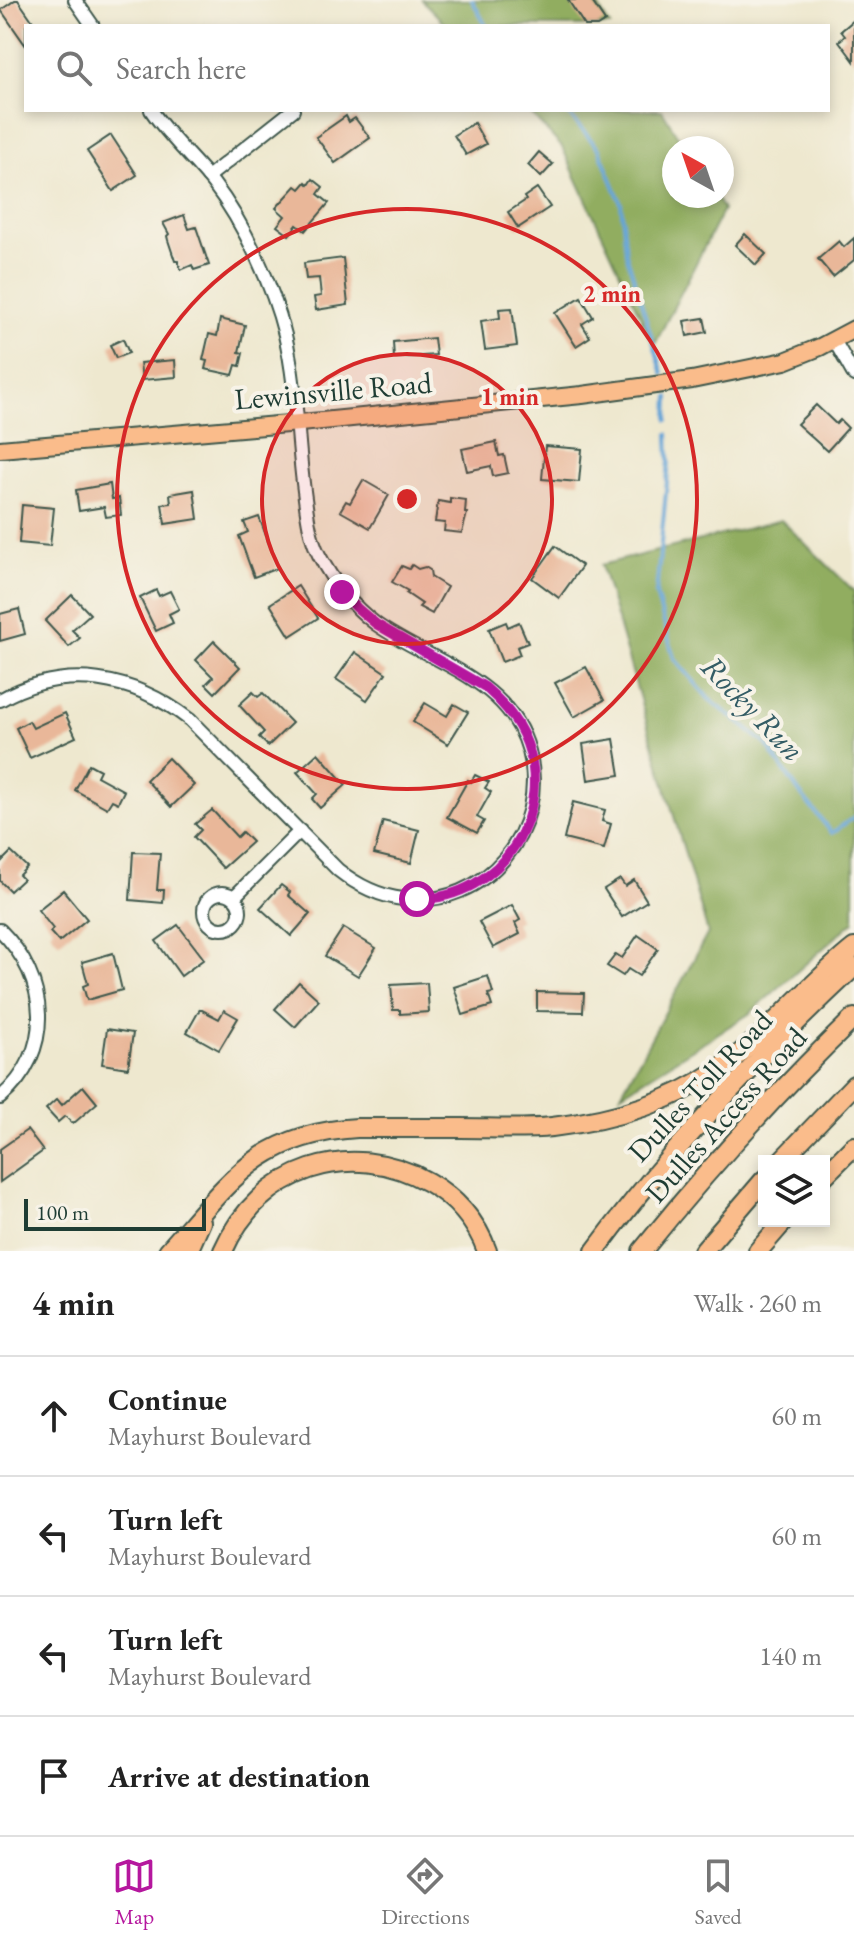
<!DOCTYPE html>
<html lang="en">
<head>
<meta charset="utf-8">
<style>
  :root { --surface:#fff; --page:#f2f2f2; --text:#222; --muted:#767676; --line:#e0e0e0; --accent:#b5179e }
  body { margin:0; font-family:"EB Garamond",serif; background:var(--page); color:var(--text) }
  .controls { position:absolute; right:24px; bottom:24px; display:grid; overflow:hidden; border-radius:0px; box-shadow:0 4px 12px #0003 }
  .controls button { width:72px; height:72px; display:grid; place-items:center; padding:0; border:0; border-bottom:2px solid var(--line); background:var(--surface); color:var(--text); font:40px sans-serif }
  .compass { position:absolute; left:662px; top:136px; width:72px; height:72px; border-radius:50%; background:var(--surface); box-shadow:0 4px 12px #0003; rotate:320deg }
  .scale { position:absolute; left:24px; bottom:20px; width:182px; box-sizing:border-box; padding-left:8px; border:4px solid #1f3d34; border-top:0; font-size:22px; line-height:28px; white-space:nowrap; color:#1f3d34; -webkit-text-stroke:6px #f7f3e8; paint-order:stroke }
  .stop { position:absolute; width:24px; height:24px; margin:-18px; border:6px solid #b5179e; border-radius:50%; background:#fff }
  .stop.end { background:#b5179e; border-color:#fff; box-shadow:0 2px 8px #0008 }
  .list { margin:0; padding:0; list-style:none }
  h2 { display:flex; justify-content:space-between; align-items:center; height:104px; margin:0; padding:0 32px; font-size:34px }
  h2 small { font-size:26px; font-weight:400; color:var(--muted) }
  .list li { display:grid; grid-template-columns:52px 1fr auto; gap:24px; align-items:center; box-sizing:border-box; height:120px; padding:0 32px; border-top:2px solid var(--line) }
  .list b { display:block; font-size:30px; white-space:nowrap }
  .list p { margin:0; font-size:26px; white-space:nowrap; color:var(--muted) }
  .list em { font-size:26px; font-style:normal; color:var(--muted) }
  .icon { flex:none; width:44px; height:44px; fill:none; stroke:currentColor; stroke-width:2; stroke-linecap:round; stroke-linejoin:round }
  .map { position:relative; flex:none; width:854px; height:1251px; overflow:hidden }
  .search { position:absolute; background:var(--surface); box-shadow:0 4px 12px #0003; left:24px; right:24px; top:24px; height:88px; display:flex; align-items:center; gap:20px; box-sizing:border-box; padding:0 28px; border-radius:0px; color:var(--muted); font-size:30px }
  .sheet { height:584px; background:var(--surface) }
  nav { display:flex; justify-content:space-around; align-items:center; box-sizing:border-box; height:112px; border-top:2px solid var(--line); background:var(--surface); font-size:22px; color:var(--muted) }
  nav a { display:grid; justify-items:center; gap:4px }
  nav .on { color:var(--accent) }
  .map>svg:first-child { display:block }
  .forest { fill:#91ad60; stroke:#58754a; stroke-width:2 }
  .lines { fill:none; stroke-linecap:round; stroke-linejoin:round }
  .stream { stroke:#63a4d7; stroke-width:4 }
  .building { fill:#e9b799 }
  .minor-casing { stroke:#3e574b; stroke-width:16 }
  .major-casing { stroke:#3e574b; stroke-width:20 }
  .highway-casing { stroke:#3e574b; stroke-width:22 }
  .minor { stroke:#fff; stroke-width:12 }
  .major { stroke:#fabc8b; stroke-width:16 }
  .highway { stroke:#fabc8b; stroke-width:18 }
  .route { stroke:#b5179e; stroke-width:10 }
  .ring { fill:none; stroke:#d62828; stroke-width:4 }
  .labels { text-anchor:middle; stroke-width:8; stroke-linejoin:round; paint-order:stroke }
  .street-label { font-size:30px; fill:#1f3d34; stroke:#f7f3e8 }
  .water-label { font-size:32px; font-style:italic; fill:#335c65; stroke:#f7f3e8 }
  .centre { fill:#d62828; stroke:#f7f3e8; stroke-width:4 }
  .ring-label { font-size:24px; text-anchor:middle; font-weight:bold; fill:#d62828; stroke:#f7f3e8; stroke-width:8; stroke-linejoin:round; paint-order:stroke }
</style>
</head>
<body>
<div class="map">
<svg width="854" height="1251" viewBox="0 0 854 1251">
  <rect width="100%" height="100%" fill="#f7f3e8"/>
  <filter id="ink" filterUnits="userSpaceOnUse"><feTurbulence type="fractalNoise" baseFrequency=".0125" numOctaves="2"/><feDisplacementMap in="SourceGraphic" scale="16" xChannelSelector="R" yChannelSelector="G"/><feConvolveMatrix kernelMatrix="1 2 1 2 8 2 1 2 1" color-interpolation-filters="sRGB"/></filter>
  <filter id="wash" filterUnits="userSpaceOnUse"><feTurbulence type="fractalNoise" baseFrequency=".006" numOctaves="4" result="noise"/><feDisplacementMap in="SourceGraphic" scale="32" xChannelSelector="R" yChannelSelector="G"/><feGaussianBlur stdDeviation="1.8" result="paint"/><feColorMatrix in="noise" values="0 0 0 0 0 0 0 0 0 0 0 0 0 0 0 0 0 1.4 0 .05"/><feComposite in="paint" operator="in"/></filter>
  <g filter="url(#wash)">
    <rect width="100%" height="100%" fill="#eee8cf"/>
    <g class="forest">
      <path d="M422 0H594L610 26H447Z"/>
      <path d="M527 110H662L685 148H674V196H715L723 210 654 346 562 147Z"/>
      <path d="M781 520 854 591V921L749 1014 621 1094 708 933 601 565Z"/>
    </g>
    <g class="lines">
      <g class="stream">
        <path d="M472 0 486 26"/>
        <path d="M565 110 599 149 621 203 626 253 663 374"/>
        <path d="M668 420 669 397"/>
        <path d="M668 434 669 461 656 594 674 658 709 699 766 744 799 792 832 833 854 817"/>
      </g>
    </g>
    <g id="blocks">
      <g class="building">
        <path d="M15 0H18L36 26H26V46L1 10Z"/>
        <path d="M568 0H591L605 21 597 26H585Z"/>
        <path d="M854 20V61L839 41 845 36 841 31Z"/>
        <path d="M346 116 349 122 355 118 370 138 335 163 316 137Z"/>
        <path d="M474 123 486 144 466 155 454 135Z"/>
        <path d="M111 135 137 175 113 191 87 151Z"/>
        <path d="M539 152 553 164 541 177 528 165Z"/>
        <path d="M313 179 323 187 318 194 329 203 305 231 297 225 289 235 277 226 285 216 276 208 296 186 300 189 306 182 309 185Z"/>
        <path d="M537 188 550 207 518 228 508 212 526 200 524 197Z"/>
        <path d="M184 215 189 229 196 227 209 265 194 270 192 265 181 270 178 261H175L168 240 167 236 169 234 163 223Z"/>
        <path d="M745 234 766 254 756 265 735 245Z"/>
        <path d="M854 238V260L833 277 818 259 839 241 844 247Z"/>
        <path d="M343 258 348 305 316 310 314 297 321 296 319 278 306 279 304 263Z"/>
        <path d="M581 297 593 317 582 324 590 337 576 346 555 313Z"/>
        <path d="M512 308 517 346 485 350 481 321 500 318 499 309Z"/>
        <path d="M704 318 707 332 687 336 684 321Z"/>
        <path d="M220 319 245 325 239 352 243 353 240 366 236 365 233 375 205 369 207 361 203 360 209 334 217 336Z"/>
        <path d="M434 338 436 355 394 358 393 342Z"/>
        <path d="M123 339 129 353 116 358 110 345Z"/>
        <path d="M175 360 176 377 142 380 140 363Z"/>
        <path d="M816 405 836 424 840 420 848 428 827 451 797 424Z"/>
        <path d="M496 442 499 456 504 455 508 473 493 476 491 466 467 471 462 449Z"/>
        <path d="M545 446 582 449 579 482 542 479Z"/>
        <path d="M363 480 389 495 370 528 340 511 346 501 350 503Z"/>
        <path d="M110 484 112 499 119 498 121 515 106 517 104 507 79 511 76 490Z"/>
        <path d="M194 490 198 519 165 524 162 504 171 503 170 494Z"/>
        <path d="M450 498 466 500 465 513H467L462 533 444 531 445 523 435 522 438 501 450 503Z"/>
        <path d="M22 505 54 508 50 546 19 543Z"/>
        <path d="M259 517 278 568 254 577 239 536 248 532 244 522Z"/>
        <path d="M555 546 582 566 559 598 532 578Z"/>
        <path d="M412 565 418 569 425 567 430 570 431 577 447 587 432 614 419 607 422 604 406 593 408 591 392 582 402 566 409 569Z"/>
        <path d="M298 586 318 618 290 636 270 604Z"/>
        <path d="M156 590 159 596 170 591 179 609 169 614 173 623 156 631 140 598Z"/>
        <path d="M72 595 90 614 72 630 80 638 69 647 45 621Z"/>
        <path d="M19 609 25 634 0 641V614Z"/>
        <path d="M506 622 508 627 519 622 528 643 517 647 520 655 502 662 489 629Z"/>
        <path d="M214 641 240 667 215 693 206 684 213 677 196 660Z"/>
        <path d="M355 652 386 673 367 700 336 679Z"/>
        <path d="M586 667 604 700 574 717 555 683Z"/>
        <path d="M253 692 258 697 263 693 292 723 268 746 259 737 264 732 239 705Z"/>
        <path d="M425 703 447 716 454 704 468 712 448 744 413 722Z"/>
        <path d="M65 713 76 737 30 758 16 728 29 721 33 728Z"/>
        <path d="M614 739 620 775 588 780 583 744Z"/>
        <path d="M318 753 346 785 320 808 312 799 317 794 297 772Z"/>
        <path d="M168 758 194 785 171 807 146 780Z"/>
        <path d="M89 764 100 770 97 776 124 791 118 803 112 800 107 808 75 790Z"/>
        <path d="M475 775 489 782 485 788 491 792 477 817 484 821 477 833 447 817 468 780 471 782Z"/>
        <path d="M573 802 605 810 602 821 611 824 604 849 564 839Z"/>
        <path d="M212 810 237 837 242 832 252 842 223 868 194 837 201 830 195 824Z"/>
        <path d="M383 821 419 830 411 863 374 854Z"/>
        <path d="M11 852 27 867 19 875 23 879 10 891 0 881V863Z"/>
        <path d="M133 852 160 853 157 890H164L163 903 130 900Z"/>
        <path d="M620 879 625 886 634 880 647 901 622 917 604 889Z"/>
        <path d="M281 885 290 892 288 895 310 914 291 936 260 908Z"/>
        <path d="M63 890 87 919 59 942 50 932 53 929 38 910Z"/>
        <path d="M512 905 520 920 515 923 520 934 493 948 479 922Z"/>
        <path d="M178 925 204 959 181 976 156 941Z"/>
        <path d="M343 928 376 948 358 976 325 956Z"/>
        <path d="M638 935 658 949 639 976 628 969 623 976 607 966 616 954 622 958Z"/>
        <path d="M113 953 122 990 87 1000 83 986 88 984 82 962Z"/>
        <path d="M488 976 493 993 488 994 492 1006 463 1015 454 987Z"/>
        <path d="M299 982 319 1000 295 1027 275 1009Z"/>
        <path d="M427 983 429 1012 400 1014V1010H393L391 985Z"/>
        <path d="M537 992 584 993 583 1012 537 1011Z"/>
        <path d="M200 1009 219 1019 224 1010 238 1018 219 1050 187 1032Z"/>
        <path d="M107 1029 133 1033 128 1068 102 1064Z"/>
        <path d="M83 1086 97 1103 73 1124 65 1116 58 1122 46 1109 57 1099 62 1105Z"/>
        <path d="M27 1130 43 1151 0 1182V1149Z"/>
      </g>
    </g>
  </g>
  <g filter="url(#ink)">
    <use href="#blocks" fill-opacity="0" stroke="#3e574b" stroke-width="2"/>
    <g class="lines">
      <g class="minor-casing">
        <g id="minor">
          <path d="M75 0 93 26"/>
          <path d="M208 177 293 110"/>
          <path d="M834 340 854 375"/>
          <path d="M0 700C65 663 133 676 190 720L338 870C357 885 378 896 403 899 485 909 550 830 529 751 510 679 430 662 376 624 352 606 333 582 319 555 309 535 307 513 304 491 297 439 297 386 285 335 273 286 244 223 213 183 193 158 169 137 151 110"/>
          <circle cx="222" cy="911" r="18"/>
          <path d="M234 897 300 831"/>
          <path d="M0 930C49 978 55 1052 0 1098"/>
        </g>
      </g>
      <g class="major-casing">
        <path id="major" d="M0 449 322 421 582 395 692 380 785 361 820 347 854 329"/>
      </g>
      <g class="highway-casing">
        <g id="highway">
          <path d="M781 1161 854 1085"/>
          <path d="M824 1176 854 1146"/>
          <path d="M168 1251C229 1183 257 1134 357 1128 392 1128 426 1128 461 1128 491 1128 523 1130 552 1127 611 1120 669 1104 718 1070 768 1036 806 986 854 948"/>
          <path d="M188 1251 201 1222"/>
          <path d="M223 1251C259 1168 350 1138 428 1182 455 1197 477 1222 487 1251"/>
          <path d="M595 1251C671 1148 761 1054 854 967"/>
          <path d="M642 1251C708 1169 778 1091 854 1018"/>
          <path d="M703 1251 764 1180"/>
          <path d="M758 1251 784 1221"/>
        </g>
      </g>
      <use href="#minor" class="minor"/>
      <use href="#major" class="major"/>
      <use href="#highway" class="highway"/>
    </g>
  </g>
  <g class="lines" filter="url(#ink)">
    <path class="route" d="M342 592 357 608 376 624 485 687C500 700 514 715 523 734 559 811 501 899 417 899"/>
  </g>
  <circle cx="407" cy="499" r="145" fill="#d62828" fill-opacity=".12"/>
  <g class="ring">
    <circle cx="407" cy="499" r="145"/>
    <circle cx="407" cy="499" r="290"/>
  </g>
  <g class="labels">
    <g class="street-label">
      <text transform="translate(333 391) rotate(-5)" y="10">Lewinsville Road</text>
      <text transform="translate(700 1086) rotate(-47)" y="10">Dulles Toll Road</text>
      <text transform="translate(726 1115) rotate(-48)" y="10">Dulles Access Road</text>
    </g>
    <g class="water-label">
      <text transform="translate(753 708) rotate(46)" y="11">Rocky Run</text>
    </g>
  </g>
  <circle cx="407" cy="499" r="12" class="centre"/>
  <g class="ring-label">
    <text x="612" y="302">2 min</text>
    <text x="510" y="405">1 min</text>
  </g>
</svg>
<div class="controls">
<button><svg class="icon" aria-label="layers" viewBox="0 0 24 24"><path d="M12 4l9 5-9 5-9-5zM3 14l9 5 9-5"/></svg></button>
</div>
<svg class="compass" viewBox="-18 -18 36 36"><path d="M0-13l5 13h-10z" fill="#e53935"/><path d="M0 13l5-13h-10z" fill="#767676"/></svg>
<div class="scale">100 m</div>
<div class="stop" style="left:417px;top:899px"></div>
<div class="stop end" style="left:342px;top:592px"></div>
<div class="search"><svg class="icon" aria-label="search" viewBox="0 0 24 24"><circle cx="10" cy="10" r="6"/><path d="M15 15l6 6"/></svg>Search here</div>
</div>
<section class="sheet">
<h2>4 min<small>Walk · 260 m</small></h2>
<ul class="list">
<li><svg class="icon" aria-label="ahead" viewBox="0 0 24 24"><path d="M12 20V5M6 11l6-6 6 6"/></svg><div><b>Continue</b><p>Mayhurst Boulevard</p></div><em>60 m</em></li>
<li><svg class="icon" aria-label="left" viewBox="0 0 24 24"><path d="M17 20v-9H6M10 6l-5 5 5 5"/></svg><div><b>Turn left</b><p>Mayhurst Boulevard</p></div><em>60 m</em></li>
<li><svg class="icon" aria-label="left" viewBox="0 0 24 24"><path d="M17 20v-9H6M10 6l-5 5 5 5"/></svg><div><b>Turn left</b><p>Mayhurst Boulevard</p></div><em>140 m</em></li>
<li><svg class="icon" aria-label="arrive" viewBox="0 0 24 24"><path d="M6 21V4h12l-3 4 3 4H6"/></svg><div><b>Arrive at destination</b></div></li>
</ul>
</section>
<nav>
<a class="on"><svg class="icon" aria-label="map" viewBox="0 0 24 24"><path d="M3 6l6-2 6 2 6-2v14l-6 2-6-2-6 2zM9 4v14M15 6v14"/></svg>Map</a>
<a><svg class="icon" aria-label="directions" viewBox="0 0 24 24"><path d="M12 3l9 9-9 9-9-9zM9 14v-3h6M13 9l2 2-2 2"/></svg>Directions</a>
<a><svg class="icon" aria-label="saved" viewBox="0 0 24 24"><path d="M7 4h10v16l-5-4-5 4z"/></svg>Saved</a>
</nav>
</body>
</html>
